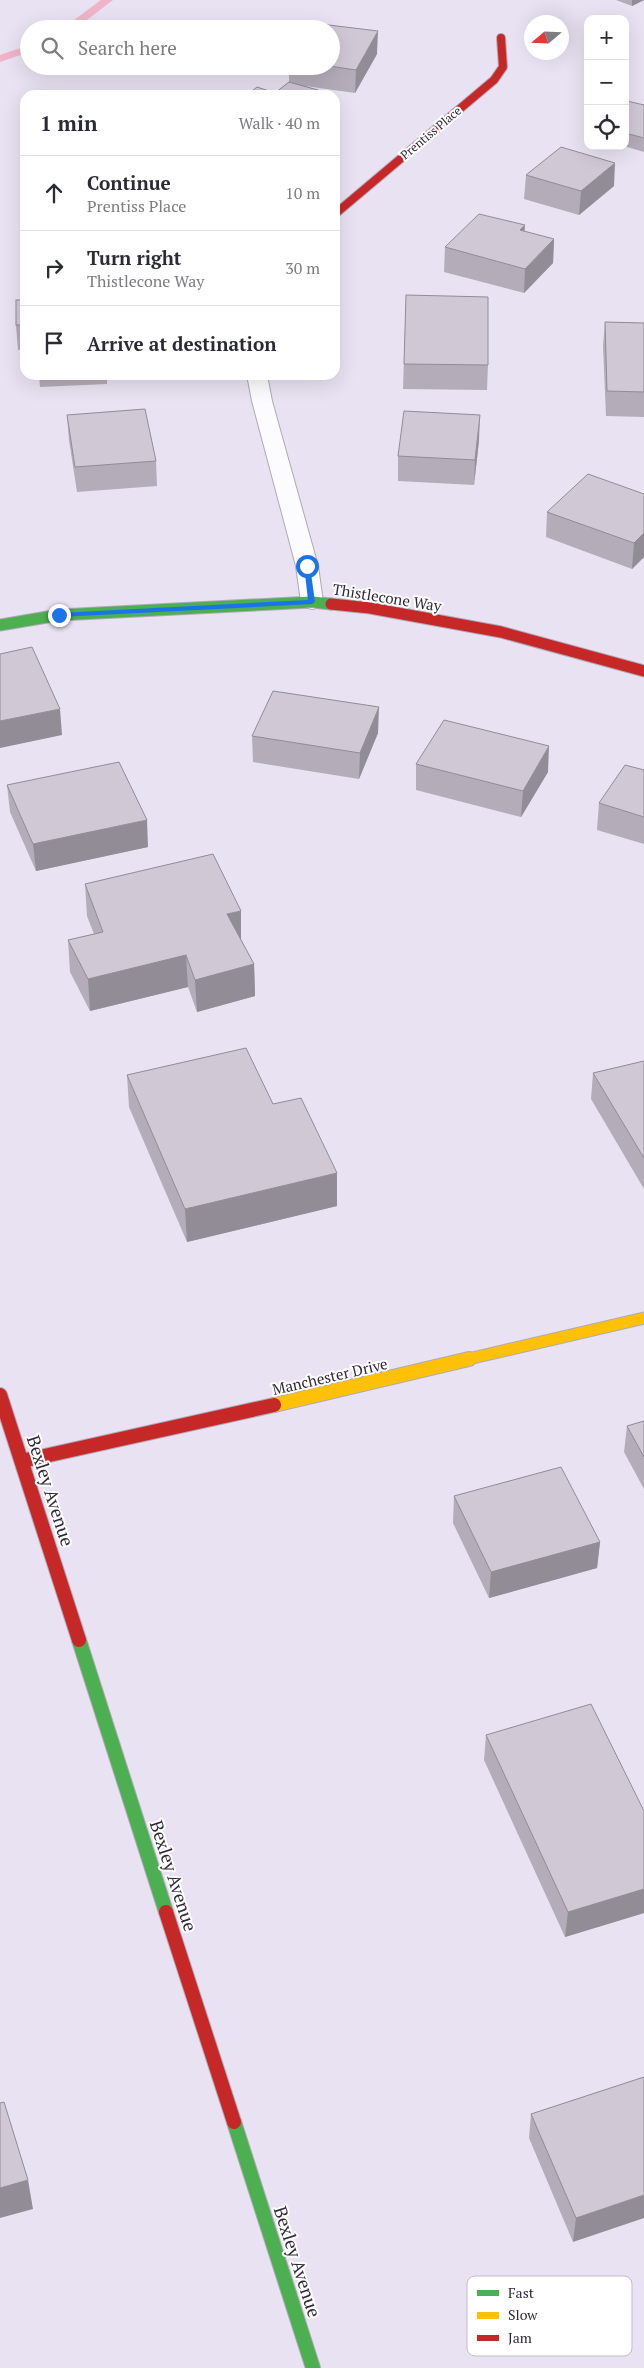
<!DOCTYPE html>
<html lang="en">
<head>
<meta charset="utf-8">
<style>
  :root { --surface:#fff; --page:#f2f2f3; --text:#2b2b33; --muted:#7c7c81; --line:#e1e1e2 }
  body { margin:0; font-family:"PT Serif",serif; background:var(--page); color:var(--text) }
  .controls { position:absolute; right:15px; top:15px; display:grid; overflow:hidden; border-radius:10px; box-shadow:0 5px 20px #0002 }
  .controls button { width:45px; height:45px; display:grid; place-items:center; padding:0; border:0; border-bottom:1px solid var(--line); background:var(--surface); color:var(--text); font:25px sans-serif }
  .compass { position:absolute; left:524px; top:15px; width:45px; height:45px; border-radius:50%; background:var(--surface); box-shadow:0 5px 20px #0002; rotate:251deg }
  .stop { position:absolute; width:15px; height:15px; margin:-11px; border:4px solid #1a73e8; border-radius:50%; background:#fff }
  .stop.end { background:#1a73e8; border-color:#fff; box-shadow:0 1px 5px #0008 }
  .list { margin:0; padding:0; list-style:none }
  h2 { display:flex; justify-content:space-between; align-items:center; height:65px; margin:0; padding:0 20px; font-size:21px }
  h2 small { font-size:16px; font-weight:400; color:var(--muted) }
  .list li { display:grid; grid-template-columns:32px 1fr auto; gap:15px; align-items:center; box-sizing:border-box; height:75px; padding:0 20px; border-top:1px solid var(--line) }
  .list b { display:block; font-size:19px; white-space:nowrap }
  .list p { margin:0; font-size:16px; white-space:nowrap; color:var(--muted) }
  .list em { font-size:16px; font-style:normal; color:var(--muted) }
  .icon { flex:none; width:28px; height:28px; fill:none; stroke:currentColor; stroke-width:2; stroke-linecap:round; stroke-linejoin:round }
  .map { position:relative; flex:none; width:644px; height:2368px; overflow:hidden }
  .search { position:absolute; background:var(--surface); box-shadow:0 5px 20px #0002; left:20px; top:20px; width:320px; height:55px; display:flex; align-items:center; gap:12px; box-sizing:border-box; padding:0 18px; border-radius:28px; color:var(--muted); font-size:19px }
  .panel { position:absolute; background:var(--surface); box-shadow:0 5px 20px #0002; left:20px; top:90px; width:320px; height:290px; border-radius:15px }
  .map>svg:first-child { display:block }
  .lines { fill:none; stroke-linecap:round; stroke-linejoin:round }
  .stream { fill:#f0b4c8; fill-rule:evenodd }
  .street-casing { stroke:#afa9b8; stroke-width:2 }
  .fast-far1-casing { stroke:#afa9b8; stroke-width:13 }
  .fast-casing { stroke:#afa9b8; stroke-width:16 }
  .slow-far1-casing { stroke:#afa9b8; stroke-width:13 }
  .slow-casing { stroke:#afa9b8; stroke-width:16 }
  .jam-far2-casing { stroke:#afa9b8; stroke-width:10 }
  .jam-far1-casing { stroke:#afa9b8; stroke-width:13 }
  .jam-casing { stroke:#afa9b8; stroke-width:16 }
  .street { fill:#fcfbfd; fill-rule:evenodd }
  .fast-far1 { stroke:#4caf50; stroke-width:11 }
  .fast { stroke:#4caf50; stroke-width:14 }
  .slow-far1 { stroke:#ffc107; stroke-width:11 }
  .slow { stroke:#ffc107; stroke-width:14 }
  .jam-far2 { stroke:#c62828; stroke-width:8 }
  .jam-far1 { stroke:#c62828; stroke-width:11 }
  .jam { stroke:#c62828; stroke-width:14 }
  .wall { fill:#b4acb8 }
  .shaded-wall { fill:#928c96 }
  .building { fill:#d1c8d6; stroke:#928c96 }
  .route { fill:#1a73e8 }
  .labels { text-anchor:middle; stroke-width:4; stroke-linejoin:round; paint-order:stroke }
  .far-street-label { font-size:12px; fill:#2f283a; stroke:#fff }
  .street-label { font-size:15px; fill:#2f283a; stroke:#fff }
  .near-street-label { font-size:18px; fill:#2f283a; stroke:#fff }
  .key { fill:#fff; stroke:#c1bec4; stroke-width:1 }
  .key-label { font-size:14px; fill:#2f283a }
</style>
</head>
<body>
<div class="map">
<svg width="644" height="2368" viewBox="0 0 644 2368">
  <rect width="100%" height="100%" fill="#e8e2f2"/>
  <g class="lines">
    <g class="stream">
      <path d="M101 0H113L75 29H62Z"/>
      <path d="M29 45V52L0 62V55Z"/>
    </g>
    <g class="street-casing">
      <path id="street" d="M247 375H267L272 401 318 566 323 602 320 607 312 609 304 607 301 602 296 566 252 401Z"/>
    </g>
    <g class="fast-far1-casing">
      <path id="fast-far1" d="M0 625 59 615 312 602 331 604"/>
    </g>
    <g class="fast-casing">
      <g id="fast">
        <path d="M79 1640 166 1912"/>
        <path d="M234 2122 313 2368"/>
      </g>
    </g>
    <g class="slow-far1-casing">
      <path id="slow-far1" d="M464 1360 644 1318"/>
    </g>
    <g class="slow-casing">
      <path id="slow" d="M274 1405 469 1359"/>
    </g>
    <g class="jam-far2-casing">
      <path id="jam-far2" d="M335 214 494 80 503 67 501 38"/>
    </g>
    <g class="jam-far1-casing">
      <path id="jam-far1" d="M331 604 370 608 501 632 644 671"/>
    </g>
    <g class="jam-casing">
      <g id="jam">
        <path d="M0 1395 79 1640"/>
        <path d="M22 1461 274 1405"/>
        <path d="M166 1912 234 2122"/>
      </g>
    </g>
    <use href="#street" class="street"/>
    <use href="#fast-far1" class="fast-far1"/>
    <use href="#fast" class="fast"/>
    <use href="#slow-far1" class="slow-far1"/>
    <use href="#slow" class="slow"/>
    <use href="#jam-far2" class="jam-far2"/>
    <use href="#jam-far1" class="jam-far1"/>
    <use href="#jam" class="jam"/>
  </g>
  <g class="wall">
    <path d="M616 0H644L632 6Z"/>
    <path d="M377 54 355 93 305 86 332 94V95H247L275 93 289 82V66H331Z"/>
    <path d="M625 102 644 105V152L624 146H625Z"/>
    <path d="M526 175 614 186 579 215 524 199Z"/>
    <path d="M554 239 553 263 524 293 444 272 445 247Z"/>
    <path d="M406 295 488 365 487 390 403 389Z"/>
    <path d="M25 300V349L18 350 16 325Z"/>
    <path d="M605 322 644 323V417L606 416 603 346Z"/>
    <path d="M39 375H107V384L40 387Z"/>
    <path d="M67 415 156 461 157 486 77 492 69 440Z"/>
    <path d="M479 440 474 485 398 481V456Z"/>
    <path d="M644 494V557L632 569 546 537 547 512Z"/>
    <path d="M378 733 359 779 253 762 252 736Z"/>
    <path d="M416 764 548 772 521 817 416 790Z"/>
    <path d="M644 770V844L597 830 599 803Z"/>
    <path d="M7 785 148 847 36 871 10 812Z"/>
    <path d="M85 884 241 911V940L254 964 255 996 197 1012 188 987 90 1011 70 972 68 940 94 934 87 916Z"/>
    <path d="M644 1061V1189L591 1099 593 1073Z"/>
    <path d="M127 1075 273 1104 337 1206 187 1242 129 1107Z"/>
    <path d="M644 1421V1489L624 1452 627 1426Z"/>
    <path d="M454 1496 600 1542 597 1568 489 1598 453 1523Z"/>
    <path d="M486 1735 644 1811V1913L565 1937 484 1760Z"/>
    <path d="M644 2077 573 2242 529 2138 531 2114Z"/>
  </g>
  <g class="shaded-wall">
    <path d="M632 0H644L632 6Z"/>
    <path d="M378 31 377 54 355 93 356 70Z"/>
    <path d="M615 163 614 186 579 215 581 191Z"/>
    <path d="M525 225 523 250 520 230Z"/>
    <path d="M554 239 553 263 524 293 525 269Z"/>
    <path d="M480 415 479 440 474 485 475 460Z"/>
    <path d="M644 533V557L632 569 634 543Z"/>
    <path d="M379 707 378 733 359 779 360 753Z"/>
    <path d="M60 709 62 735 0 748V721Z"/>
    <path d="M549 746 548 772 521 817 523 791Z"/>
    <path d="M147 820 148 847 36 871 33 844Z"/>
    <path d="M241 911V944L227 914Z"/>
    <path d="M186 955 188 987 90 1011 88 979Z"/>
    <path d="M254 964 255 996 197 1012 195 980Z"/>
    <path d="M337 1173V1206L187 1242 185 1209Z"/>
    <path d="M600 1542 597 1568 489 1598 491 1572Z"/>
    <path d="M644 1889V1913L565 1937 568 1912Z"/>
    <path d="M28 2180 33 2209 0 2218V2188Z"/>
    <path d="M644 2195V2218L573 2242 576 2218Z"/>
  </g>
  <g class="building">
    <path d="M312 23 378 31 356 70 329 66H331V29H309Z"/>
    <path d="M289 82 332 94 330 95H247L257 87 275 93Z"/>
    <path d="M627 101 644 105V138L625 133V102Z"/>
    <path d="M561 147 615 163 581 191 526 175Z"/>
    <path d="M479 214 525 225 520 230 554 239 525 269 445 247Z"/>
    <path d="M406 295 488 297V365L404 364Z"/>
    <rect x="16" y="300" width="9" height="25"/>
    <path d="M605 322 644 323V392L607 391Z"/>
    <path d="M145 409 156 461 75 467 67 415Z"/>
    <path d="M404 411 480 415 475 460 398 456Z"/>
    <path d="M588 474 644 494V533L634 543 547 512Z"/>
    <path d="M32 647 60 709 0 721V654Z"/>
    <path d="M273 691 379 707 360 753 252 736Z"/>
    <path d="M444 720 549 746 523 791 416 764Z"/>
    <path d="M119 762 147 820 33 844 7 785Z"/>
    <path d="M625 765 644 770V817L599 803Z"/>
    <path d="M213 854 241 911 227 914 254 964 195 980 186 955 88 979 68 940 103 932 85 884Z"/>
    <path d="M246 1048 273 1104 301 1098 337 1173 185 1209 127 1075Z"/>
    <path d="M644 1061V1158L593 1073Z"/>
    <path d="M644 1421V1457L627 1426Z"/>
    <path d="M561 1467 600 1542 491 1572 454 1496Z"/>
    <path d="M591 1704 644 1811V1889L568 1912 486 1735Z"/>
    <path d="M644 2077V2195L576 2218 531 2114Z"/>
    <path d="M4 2102 28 2180 0 2188V2103Z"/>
  </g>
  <path class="route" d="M304 565 310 566 315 602 312 604 59 617 56 615 59 613 308 600Z"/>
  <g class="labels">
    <g class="far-street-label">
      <text transform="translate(431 133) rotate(-40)" y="4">Prentiss Place</text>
    </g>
    <g class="street-label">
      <text transform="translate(387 598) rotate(9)" y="5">Thistlecone Way</text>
      <text transform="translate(330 1377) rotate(-13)" y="5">Manchester Drive</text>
    </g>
    <g class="near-street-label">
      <text transform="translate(50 1491) rotate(72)" y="6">Bexley Avenue</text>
      <text transform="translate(173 1876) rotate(72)" y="6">Bexley Avenue</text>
      <text transform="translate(297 2262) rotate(72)" y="6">Bexley Avenue</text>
    </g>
  </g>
  <rect x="467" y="2276" width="165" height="80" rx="8" class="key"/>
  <rect x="477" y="2290" width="22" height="6" fill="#4caf50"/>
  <rect x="477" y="2312" width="22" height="7" fill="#ffc107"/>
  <rect x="477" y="2335" width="22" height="6" fill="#c62828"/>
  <g class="key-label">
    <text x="508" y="2298">Fast</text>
    <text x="508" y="2320">Slow</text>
    <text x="508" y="2343">Jam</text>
  </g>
</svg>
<div class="controls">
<button>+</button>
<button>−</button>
<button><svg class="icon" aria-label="locate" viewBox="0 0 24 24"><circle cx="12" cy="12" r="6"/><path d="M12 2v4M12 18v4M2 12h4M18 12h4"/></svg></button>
</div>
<svg class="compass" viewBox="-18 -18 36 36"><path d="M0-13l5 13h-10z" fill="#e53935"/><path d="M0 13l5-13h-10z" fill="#7c7c81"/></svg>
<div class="stop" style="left:307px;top:566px"></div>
<div class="stop end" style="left:59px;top:615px"></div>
<div class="search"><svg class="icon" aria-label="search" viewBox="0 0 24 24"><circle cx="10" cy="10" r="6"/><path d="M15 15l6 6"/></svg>Search here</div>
<section class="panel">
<h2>1 min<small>Walk · 40 m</small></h2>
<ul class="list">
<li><svg class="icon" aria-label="ahead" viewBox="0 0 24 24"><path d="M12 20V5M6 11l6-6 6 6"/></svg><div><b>Continue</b><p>Prentiss Place</p></div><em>10 m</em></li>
<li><svg class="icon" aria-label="right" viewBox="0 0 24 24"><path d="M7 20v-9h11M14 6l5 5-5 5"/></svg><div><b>Turn right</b><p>Thistlecone Way</p></div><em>30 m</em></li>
<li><svg class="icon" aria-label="arrive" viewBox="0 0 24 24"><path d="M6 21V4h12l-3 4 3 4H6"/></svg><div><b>Arrive at destination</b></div></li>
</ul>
</section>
</div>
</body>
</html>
